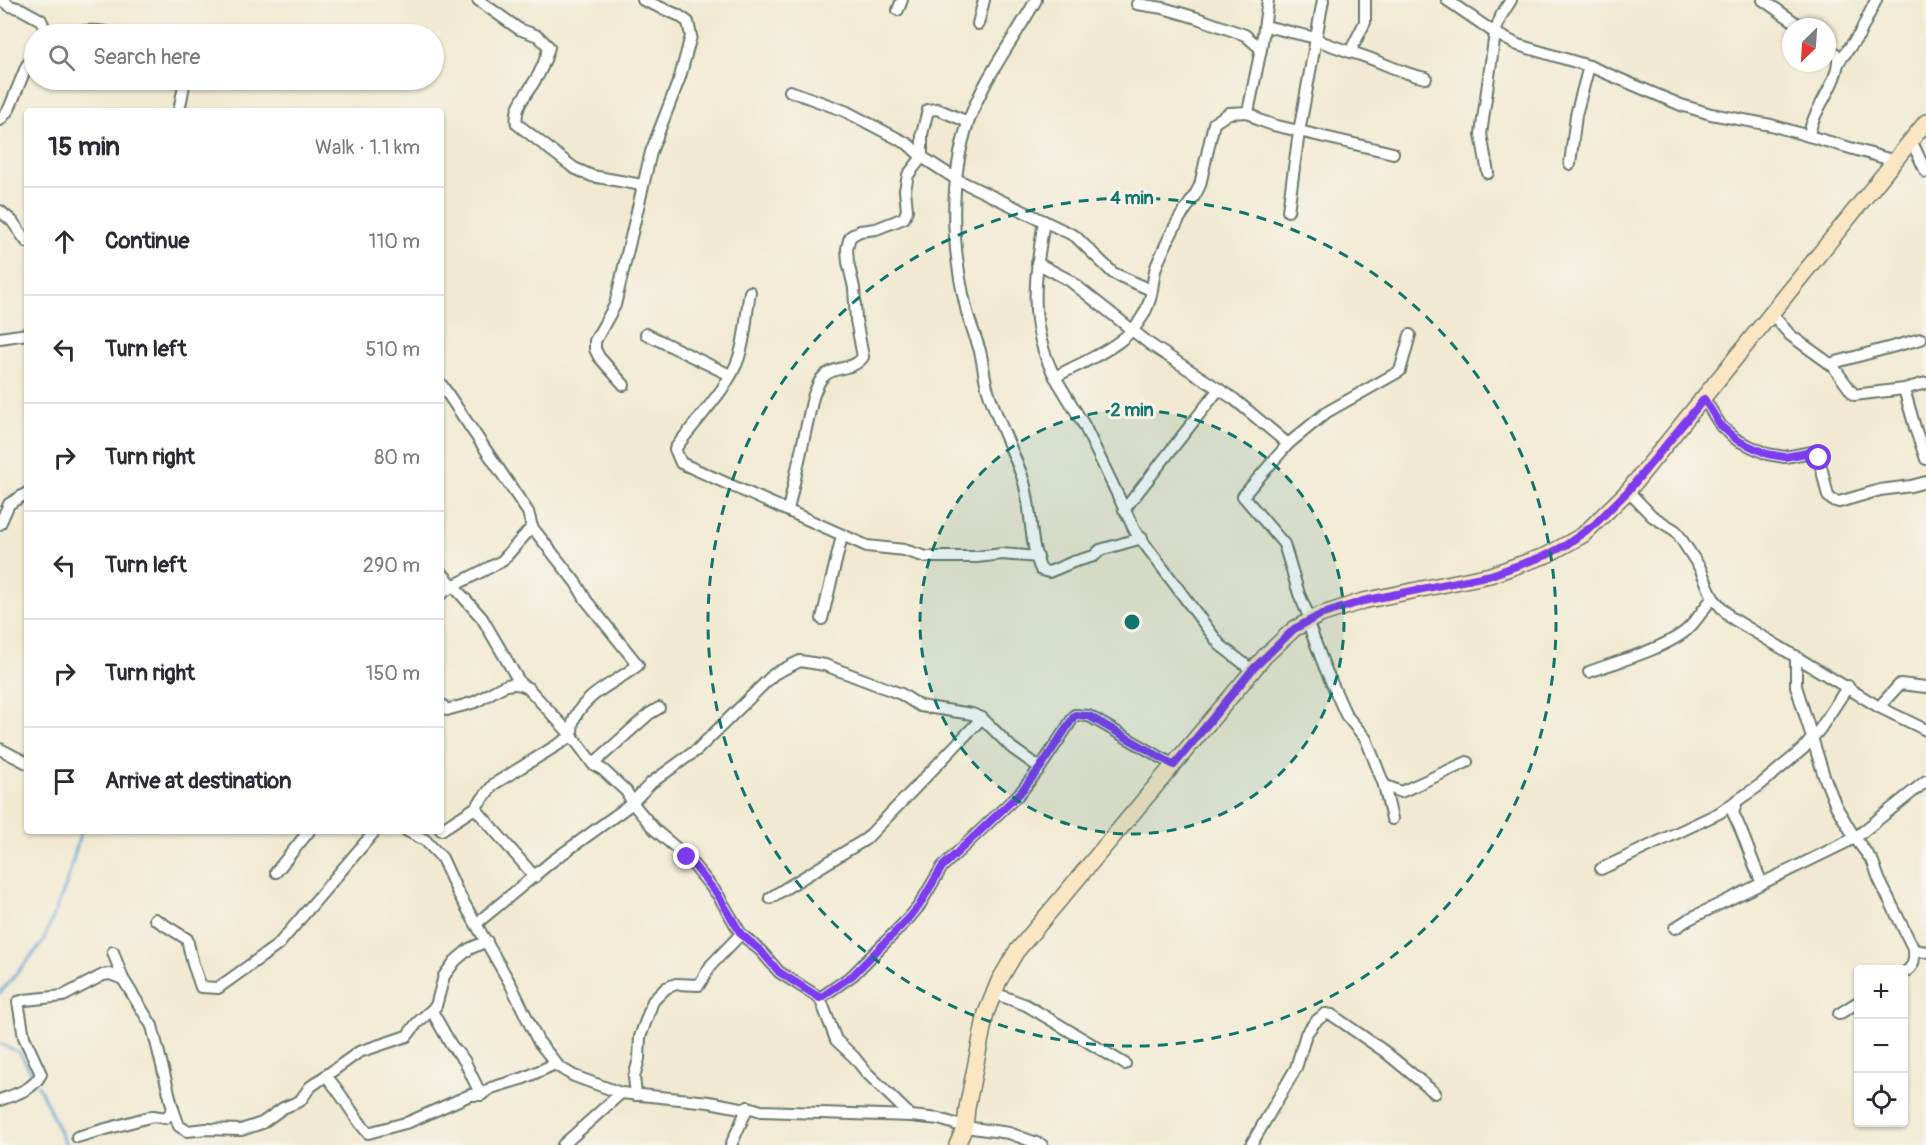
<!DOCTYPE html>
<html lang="en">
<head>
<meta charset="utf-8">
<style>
  :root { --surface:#fff; --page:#f2f2f3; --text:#2b2b33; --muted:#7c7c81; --line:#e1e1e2 }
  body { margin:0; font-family:Pangolin,sans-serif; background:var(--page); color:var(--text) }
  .controls { position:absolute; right:18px; bottom:18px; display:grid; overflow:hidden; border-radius:6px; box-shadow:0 2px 4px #0004 }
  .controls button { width:54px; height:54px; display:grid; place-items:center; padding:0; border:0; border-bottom:2px solid var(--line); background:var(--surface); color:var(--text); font:30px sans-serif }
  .compass { position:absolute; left:1782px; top:18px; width:54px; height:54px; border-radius:50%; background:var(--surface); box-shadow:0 2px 4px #0004; rotate:205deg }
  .stop { position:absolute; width:18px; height:18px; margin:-14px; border:4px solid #7c3aed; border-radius:50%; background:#fff }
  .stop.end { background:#7c3aed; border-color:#fff; box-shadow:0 2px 6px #0008 }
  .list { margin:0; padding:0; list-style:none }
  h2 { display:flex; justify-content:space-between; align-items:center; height:78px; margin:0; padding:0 24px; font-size:26px }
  h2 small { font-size:20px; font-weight:400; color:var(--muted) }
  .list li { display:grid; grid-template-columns:39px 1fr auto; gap:18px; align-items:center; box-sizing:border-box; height:108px; padding:0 24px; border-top:2px solid var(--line) }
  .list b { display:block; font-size:22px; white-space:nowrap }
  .list em { font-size:20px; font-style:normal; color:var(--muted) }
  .icon { flex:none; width:33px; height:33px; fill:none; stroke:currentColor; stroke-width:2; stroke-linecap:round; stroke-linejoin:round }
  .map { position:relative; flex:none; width:1926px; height:1145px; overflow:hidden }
  .search { position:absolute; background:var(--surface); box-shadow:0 2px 4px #0004; left:24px; top:24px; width:420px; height:66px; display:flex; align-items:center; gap:15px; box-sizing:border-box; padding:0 21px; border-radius:33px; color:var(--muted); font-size:22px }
  .panel { position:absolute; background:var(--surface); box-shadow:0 2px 4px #0004; left:24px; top:108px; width:420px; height:726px; border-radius:6px }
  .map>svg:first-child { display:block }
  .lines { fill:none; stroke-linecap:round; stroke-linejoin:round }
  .stream { stroke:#5ea3d3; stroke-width:3 }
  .street-casing { stroke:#68796b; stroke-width:14 }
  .secondary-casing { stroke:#68796b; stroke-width:18 }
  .street { stroke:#fff; stroke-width:10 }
  .secondary { stroke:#fbe6c4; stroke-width:15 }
  .route { stroke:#7c3aed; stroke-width:8 }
  .ring { fill:none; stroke:#0f766e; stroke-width:3; stroke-dasharray:10 8 }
  .centre { fill:#0f766e; stroke:#f7f3e8; stroke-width:3 }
  .ring-label { font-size:18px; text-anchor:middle; font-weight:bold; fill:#0f766e; stroke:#f7f3e8; stroke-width:6; stroke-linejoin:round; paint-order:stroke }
</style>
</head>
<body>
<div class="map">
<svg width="1926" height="1145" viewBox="0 0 1926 1145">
  <rect width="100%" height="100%" fill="#f7f3e8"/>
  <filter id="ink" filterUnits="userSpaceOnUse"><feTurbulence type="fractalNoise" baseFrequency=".0167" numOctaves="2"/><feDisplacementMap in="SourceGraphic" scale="12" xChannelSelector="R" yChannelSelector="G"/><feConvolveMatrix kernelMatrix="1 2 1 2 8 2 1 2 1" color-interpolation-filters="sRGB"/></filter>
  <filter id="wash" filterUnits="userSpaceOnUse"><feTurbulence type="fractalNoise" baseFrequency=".008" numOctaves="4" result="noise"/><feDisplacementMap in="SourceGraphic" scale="24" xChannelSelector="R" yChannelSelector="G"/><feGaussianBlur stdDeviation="1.35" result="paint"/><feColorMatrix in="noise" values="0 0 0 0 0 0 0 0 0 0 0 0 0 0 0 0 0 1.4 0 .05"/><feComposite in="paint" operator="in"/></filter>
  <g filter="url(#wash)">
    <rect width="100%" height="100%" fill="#f1e9d1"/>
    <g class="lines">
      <g class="stream">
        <path d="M0 993 43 942 66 885 81 831"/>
        <path d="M0 1044 20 1053 35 1079"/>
        <path d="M38 1085 66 1145"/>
      </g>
    </g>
  </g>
  <g filter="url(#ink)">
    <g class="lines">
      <g class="street-casing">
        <g id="street">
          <path d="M1 0 10 6 21 9 41 20 46 32 50 34"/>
          <path d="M478 0 519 29 538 36 549 47C546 58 541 72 534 82 525 97 514 106 517 124L574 168 592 176 642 185"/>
          <path d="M1036 0C1013 41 983 79 968 123 948 184 952 251 967 312 971 326 976 338 980 351 983 363 984 376 987 387 996 418 1011 446 1022 476 1033 506 1028 541 1041 570L1049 572 1073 562 1094 556 1100 550 1142 538"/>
          <path d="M1447 0 1495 33 1518 45 1589 66 1681 105 1711 114 1771 125 1895 161"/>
          <path d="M1763 0 1802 27"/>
          <path d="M1137 4 1163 8 1194 17 1245 35 1261 49"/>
          <path d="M898 10 902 0"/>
          <path d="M978 24 984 0"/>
          <path d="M1265 26 1316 38 1322 42 1350 52 1365 22V0"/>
          <path d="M57 34C74 32 97 28 113 34"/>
          <path d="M1350 52C1376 58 1400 74 1426 78"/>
          <path d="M1838 63 1859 35 1876 0"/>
          <path d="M790 91 845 111 908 144 922 157 956 179 1075 236 1113 273 1151 290"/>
          <path d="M179 111 185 80"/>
          <path d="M1248 112 1259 120 1273 125 1393 153"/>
          <path d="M0 120 9 109 27 65 34 58"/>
          <path d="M1809 136C1812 109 1840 83 1838 56L1827 46"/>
          <path d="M1911 140 1926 172"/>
          <path d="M1570 164 1576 115 1589 66"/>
          <path d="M1488 173 1481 134 1495 33 1501 16 1511 0"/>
          <path d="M0 211 12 221 27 242"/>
          <path d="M1288 211 1299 132 1323 0"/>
          <path d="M1044 221C1035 277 1027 324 1055 377"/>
          <path d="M1037 263 1069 280 1151 345 1234 399 1288 444"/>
          <path d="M750 292C746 313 746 337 739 357 730 387 694 422 675 449L681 463 867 546 904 550 926 557H977L1002 554 1038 557"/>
          <path d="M1772 314 1790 335 1833 366 1854 395 1904 389 1926 383"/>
          <path d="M646 334 730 375"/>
          <path d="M0 338 27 334"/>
          <path d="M1829 364 1921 339"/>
          <path d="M441 384 528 512 532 527 502 561 453 586 441 594"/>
          <path d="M624 385 599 357 595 349V341L615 305 651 152 680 77 691 36 688 22 678 15 643 0"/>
          <path d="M1904 389 1916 431 1926 459"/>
          <path d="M1704 399 1721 426 1737 440 1767 454 1785 457 1812 452 1819 458 1828 496 1832 500 1839 502 1880 490 1911 486 1926 482"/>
          <path d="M1628 491 1652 516 1676 531 1700 568 1713 598 1730 617 1879 707 1926 730"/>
          <path d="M788 510 813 397C816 390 818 381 824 376 836 365 853 371 863 357L856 320 854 288 848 262 847 249 849 240 851 236 860 231 876 229 904 218 907 210 905 190 908 175 922 157V134L928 110 937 109 968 122"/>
          <path d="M1124 510 1219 389"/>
          <path d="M0 524 9 504 27 493"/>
          <path d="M441 572 482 618 520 683"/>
          <path d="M822 619 842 536"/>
          <path d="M1310 619 1299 594 1284 544 1243 496 1288 444 1327 412 1400 371 1410 335"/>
          <path d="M1307 621 1325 668 1346 715 1366 739 1384 785 1392 819"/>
          <path d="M1796 656V686L1824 776 1836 806 1855 838 1873 862 1879 879 1914 950"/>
          <path d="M1252 670 1220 645 1135 531 1084 425 1055 377C1090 358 1136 343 1149 302 1154 289 1152 274 1158 262 1165 247 1172 230 1181 216 1188 206 1195 197 1200 185L1214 123 1229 113 1248 112 1261 49 1268 0"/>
          <path d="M1589 672C1618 661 1658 651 1683 633 1696 624 1702 609 1713 598"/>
          <path d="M441 704 447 710C456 707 466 705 475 702 493 694 508 676 528 688L572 736 593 764 603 770 626 791 634 805 655 830 687 857 718 895 741 934 761 951 779 972 820 998 836 1040 854 1057 866 1072 911 1116"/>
          <path d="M1879 707 1900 684 1926 687"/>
          <path d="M0 749 27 763"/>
          <path d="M593 764 649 714 659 708"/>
          <path d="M1384 785 1401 792 1467 762"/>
          <path d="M1737 801 1733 813C1745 836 1751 860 1762 883"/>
          <path d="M475 808 535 877"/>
          <path d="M441 830 475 808 494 784 572 736C572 730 572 722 575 717 588 692 617 682 638 665L586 600 576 583 532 527"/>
          <path d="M407 831 425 840 442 858 457 891 511 985 538 1041 559 1067 574 1076 621 1093 709 1102 746 1109 748 1107 761 1111 911 1116 939 1119 965 1127 1009 1133 1042 1145"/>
          <path d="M1601 869 1719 813 1760 785 1803 749 1820 729 1848 686"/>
          <path d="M276 872 309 831"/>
          <path d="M770 898 866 839 982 718 1012 748 1040 768"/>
          <path d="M155 919 187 939 193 964 201 987 218 988 278 945 375 831"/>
          <path d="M477 923 551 862 630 805 651 783 698 749 774 674 800 661 825 665 901 694 920 706 972 714 982 718"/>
          <path d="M1675 928 1689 919 1855 838 1926 781"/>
          <path d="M113 952 123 979 152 1026 173 1109"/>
          <path d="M1904 973C1913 967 1915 962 1914 950L1926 952"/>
          <path d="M994 993 1026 1005 1125 1064"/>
          <path d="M820 998 853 975 909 918 919 906 942 867 1020 793 1040 768 1075 715 1089 716 1174 765"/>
          <path d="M432 1011 451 1045 464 1060 481 1095"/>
          <path d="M1839 1014 1858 1002"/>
          <path d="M326 1076C342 1093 352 1115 368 1133L409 1122 470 1095H481L491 1088 524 1078 555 1064"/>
          <path d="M636 1095 634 1077 639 1059 640 1037 653 1001 666 988 676 984 699 985 711 965 741 934"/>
          <path d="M0 1100C16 1094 33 1090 41 1074L24 1037 18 1002 25 1000 63 996 103 975 110 974 123 979"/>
          <path d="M77 1137 153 1116 166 1118 173 1109 179 1126 187 1131 206 1129 241 1130 262 1123 283 1108 300 1101 310 1087 359 1052 407 1036 417 1023 436 1006 444 976 455 961 469 949 487 941"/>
          <path d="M563 1145 621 1093"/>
          <path d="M731 1145 748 1107"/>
          <path d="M1251 1145 1296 1068 1306 1034 1315 1022 1325 1014 1332 1015 1384 1051 1435 1093"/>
        </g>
      </g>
      <g class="secondary-casing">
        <path id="secondary" d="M957 1145 965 1127 967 1108 986 1013 999 981 1016 952 1265 656 1294 629 1320 615 1363 601 1490 575 1547 555 1583 535 1628 491 1926 122"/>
      </g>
      <use href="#street" class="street"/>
      <use href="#secondary" class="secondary"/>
    </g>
  </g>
  <g class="lines" filter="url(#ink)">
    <path class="route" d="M687 857 718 895 741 934 761 951 779 972 820 998 853 975 909 918 919 906 942 867 1020 793 1040 768 1075 715 1089 716 1174 765 1252 670 1294 629 1320 615 1363 601 1491 575 1547 555 1566 545 1594 525 1628 491 1704 399 1721 426 1737 440 1767 454 1785 457 1812 452 1819 458"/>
  </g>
  <circle cx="1132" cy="622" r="212" fill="#0f766e" fill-opacity=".12"/>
  <g class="ring">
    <circle cx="1132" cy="622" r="212"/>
    <circle cx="1132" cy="622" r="424"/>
  </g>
  <circle cx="1132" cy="622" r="9" class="centre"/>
  <g class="ring-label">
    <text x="1132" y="204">4 min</text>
    <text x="1132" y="416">2 min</text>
  </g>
</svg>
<div class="controls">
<button>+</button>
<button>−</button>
<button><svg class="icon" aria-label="locate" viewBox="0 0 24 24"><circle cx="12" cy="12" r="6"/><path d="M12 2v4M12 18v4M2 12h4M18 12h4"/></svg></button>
</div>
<svg class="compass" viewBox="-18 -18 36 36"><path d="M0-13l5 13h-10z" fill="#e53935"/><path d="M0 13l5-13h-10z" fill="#7c7c81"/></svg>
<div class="stop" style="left:1819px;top:458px"></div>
<div class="stop end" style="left:687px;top:857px"></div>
<div class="search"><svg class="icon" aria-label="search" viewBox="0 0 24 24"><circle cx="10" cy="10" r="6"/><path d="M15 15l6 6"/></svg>Search here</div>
<section class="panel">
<h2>15 min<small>Walk · 1.1 km</small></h2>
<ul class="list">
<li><svg class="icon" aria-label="ahead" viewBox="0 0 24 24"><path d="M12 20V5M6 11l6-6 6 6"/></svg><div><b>Continue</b></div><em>110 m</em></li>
<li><svg class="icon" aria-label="left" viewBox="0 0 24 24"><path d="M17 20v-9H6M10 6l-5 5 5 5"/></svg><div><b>Turn left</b></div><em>510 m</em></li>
<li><svg class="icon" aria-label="right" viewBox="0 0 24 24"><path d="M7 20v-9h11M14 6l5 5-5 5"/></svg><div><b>Turn right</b></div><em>80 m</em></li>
<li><svg class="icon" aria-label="left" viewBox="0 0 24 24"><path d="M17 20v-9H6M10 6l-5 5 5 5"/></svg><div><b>Turn left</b></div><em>290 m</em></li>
<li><svg class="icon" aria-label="right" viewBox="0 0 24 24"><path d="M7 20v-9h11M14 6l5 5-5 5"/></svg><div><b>Turn right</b></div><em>150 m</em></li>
<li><svg class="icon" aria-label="arrive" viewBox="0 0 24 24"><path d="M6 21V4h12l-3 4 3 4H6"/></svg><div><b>Arrive at destination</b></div></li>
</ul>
</section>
</div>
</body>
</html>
